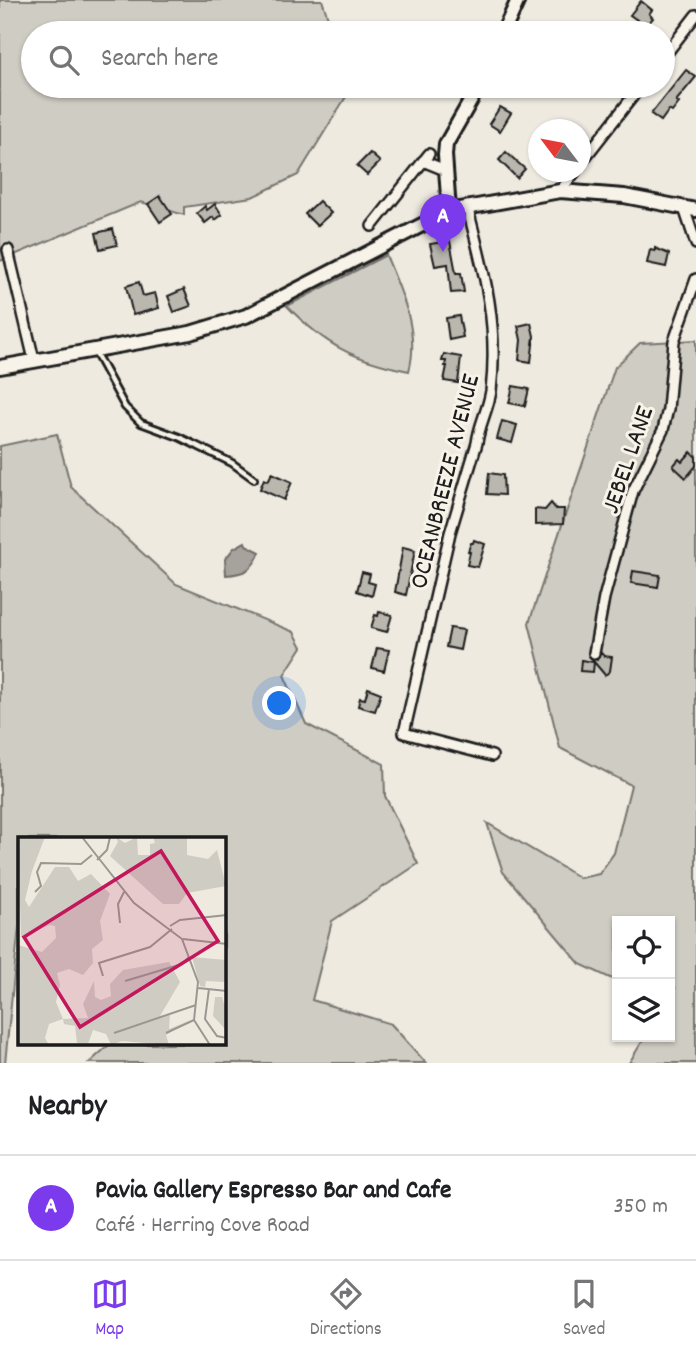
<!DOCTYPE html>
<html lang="en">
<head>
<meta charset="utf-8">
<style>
  :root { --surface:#fff; --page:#f6f6f6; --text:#202124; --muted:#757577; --line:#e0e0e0; --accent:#7c3aed }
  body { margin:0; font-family:Dekko,sans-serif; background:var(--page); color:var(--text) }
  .controls { position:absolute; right:21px; bottom:21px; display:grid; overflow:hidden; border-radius:0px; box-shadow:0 2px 5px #0004 }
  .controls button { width:63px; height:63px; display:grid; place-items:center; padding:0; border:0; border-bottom:2px solid var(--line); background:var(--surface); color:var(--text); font:35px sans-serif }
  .compass { position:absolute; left:528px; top:119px; width:63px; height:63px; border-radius:50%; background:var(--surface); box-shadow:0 2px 5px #0004; rotate:302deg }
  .you { position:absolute; left:280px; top:704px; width:24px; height:24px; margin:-18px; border:5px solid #fff; border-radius:50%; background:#1a73e8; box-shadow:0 0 0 10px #1a73e833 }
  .badge { display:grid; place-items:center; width:46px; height:46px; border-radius:50%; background:var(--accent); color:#fff; font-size:23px; font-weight:700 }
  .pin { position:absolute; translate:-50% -58px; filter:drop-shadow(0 2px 4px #0008) }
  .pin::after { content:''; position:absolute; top:37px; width:24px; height:21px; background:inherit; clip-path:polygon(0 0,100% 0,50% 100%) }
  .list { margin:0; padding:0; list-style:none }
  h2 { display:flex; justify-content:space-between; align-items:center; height:91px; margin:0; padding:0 28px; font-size:30px }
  h2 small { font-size:23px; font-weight:400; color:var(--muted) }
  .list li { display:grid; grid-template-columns:46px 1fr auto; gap:21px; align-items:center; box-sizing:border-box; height:105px; padding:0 28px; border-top:2px solid var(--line) }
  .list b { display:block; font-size:26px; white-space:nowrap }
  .list p { margin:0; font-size:23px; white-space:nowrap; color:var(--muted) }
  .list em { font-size:23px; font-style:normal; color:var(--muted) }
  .icon { flex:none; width:38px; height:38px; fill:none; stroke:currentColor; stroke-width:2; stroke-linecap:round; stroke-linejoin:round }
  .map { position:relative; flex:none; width:696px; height:1063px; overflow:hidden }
  .search { position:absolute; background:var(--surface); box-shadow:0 2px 5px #0004; left:21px; right:21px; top:21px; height:77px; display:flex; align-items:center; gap:18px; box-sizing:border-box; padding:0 24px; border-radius:38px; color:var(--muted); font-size:26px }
  .sheet { height:196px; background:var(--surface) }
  nav { display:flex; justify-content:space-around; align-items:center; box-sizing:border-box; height:98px; border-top:2px solid var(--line); background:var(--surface); font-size:19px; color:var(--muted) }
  nav a { display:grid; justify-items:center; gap:4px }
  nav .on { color:var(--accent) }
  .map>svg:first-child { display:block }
  .green { fill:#cfccc3; stroke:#767470; stroke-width:2 }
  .water { fill:#a6a39d; stroke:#6f6d69; stroke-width:2 }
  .building { fill:#bab7af; stroke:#1c1c1c; stroke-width:2 }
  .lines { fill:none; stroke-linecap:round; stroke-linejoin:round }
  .lane-casing { stroke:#1c1c1c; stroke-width:10 }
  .street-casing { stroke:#1c1c1c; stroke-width:14 }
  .secondary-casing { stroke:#1c1c1c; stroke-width:18 }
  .lane { stroke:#f7f3e8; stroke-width:4.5 }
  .street { stroke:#f7f3e8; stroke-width:9 }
  .secondary { stroke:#f7f3e8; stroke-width:12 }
  .labels { text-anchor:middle; stroke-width:6; stroke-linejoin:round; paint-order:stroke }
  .street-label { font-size:26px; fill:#1c1c1c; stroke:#f7f3e8 }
  .inset-road { fill:none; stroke:#9a9892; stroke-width:2 }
  .view { fill:#c2185b; fill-opacity:0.15; stroke:#c2185b; stroke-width:3.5 }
  .inset-edge { fill:none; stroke:#1c1c1c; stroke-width:3.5 }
</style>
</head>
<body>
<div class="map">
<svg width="696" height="1063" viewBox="0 0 696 1063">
  <rect width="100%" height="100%" fill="#eeeae0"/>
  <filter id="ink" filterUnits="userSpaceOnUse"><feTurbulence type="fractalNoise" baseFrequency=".0143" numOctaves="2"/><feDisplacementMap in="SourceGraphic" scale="14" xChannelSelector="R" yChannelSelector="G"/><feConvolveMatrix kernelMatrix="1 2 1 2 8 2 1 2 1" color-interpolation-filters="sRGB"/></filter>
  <g filter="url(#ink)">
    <g class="green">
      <path d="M0 0H322L333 33H33V86L352 87 298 175 252 197 184 207V215L141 202 0 261Z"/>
      <path d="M386 255C401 291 420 331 409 371 354 360 326 346 287 306Z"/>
      <path d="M696 340V1063H629L645 1037H670V996L675 988 670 987V921H617V979L610 978 580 964 503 872 487 823 580 878 599 874 614 853 631 785 560 748 529 623 615 367 640 343Z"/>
      <path d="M57 434 71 487 176 584 294 632 302 647 284 675 306 724 384 764 385 796 418 864 332 921 312 1000 391 1024 426 1063H89L110 1044H224V839H19V926L5 1063H0V446Z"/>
    </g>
    <path class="water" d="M245 542 246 545 260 552C253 570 244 574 226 575L225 559 234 548Z"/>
    <g class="building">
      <path d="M641 1 652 10 649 14 653 18 640 33H625L637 20 630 15Z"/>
      <path d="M686 70 696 77 676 101 679 103 672 112 669 110 661 121 651 114Z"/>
      <path d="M500 107 511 113 500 131 489 124Z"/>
      <path d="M506 152 525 169 517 178 499 160Z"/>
      <path d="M370 153 380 162 367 175 357 166Z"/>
      <path d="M160 196 172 214 160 222 148 204Z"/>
      <path d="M319 201 331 213 317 226 305 214Z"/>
      <path d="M215 204 222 215 215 220 213 217 205 223 197 213 205 206 207 210Z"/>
      <path d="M113 229 117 245 100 249 96 233Z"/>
      <path d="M450 241 456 273H461L464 292 451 293 448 264 435 266 430 244Z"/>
      <path d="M655 248 669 254 666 267 647 263 650 250 655 251Z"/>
      <path d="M139 282 143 296 155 293 159 308 133 315 126 286Z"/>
      <path d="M184 289 191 306 174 312 168 296Z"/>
      <path d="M459 316 463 337 449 340 446 318Z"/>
      <path d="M531 323 534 336 531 362 519 360 521 340 518 326Z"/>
      <path d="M444 354 461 357 458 383 444 381 447 366H445L446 361H442Z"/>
      <path d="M513 386 529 389 525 406 509 403Z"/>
      <path d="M502 421 517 425 512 443 497 439Z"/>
      <path d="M691 452 696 457V466L686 478 673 466 679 459 682 462Z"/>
      <path d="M272 473 292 482 284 500 260 489 264 479 268 481Z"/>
      <path d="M489 473 503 475 504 495 487 494Z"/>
      <path d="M551 503 556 509H564L563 524 535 525V509L545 510Z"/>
      <path d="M474 540 485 544 478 567 467 565 470 552 468 551 471 543H473Z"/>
      <path d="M403 547 415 550 406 595 395 592Z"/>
      <path d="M633 571 660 575 658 587 631 583Z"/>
      <path d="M362 572 370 574 368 582 375 584 372 596 357 591Z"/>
      <path d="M379 612 392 615 387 632 371 628 375 615 378 616Z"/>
      <path d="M450 628 464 630 460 650 446 647Z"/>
      <path d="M377 648 389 650 384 671 372 668Z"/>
      <path d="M601 653 604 656 612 657 610 671 605 675 594 662 593 672 580 671 581 660 593 662 592 659 597 660Z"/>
      <path d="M368 688 381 693 375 711 358 706 360 698 365 699Z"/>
    </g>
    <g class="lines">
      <g class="lane-casing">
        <path id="lane" d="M95 352 125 407 141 423 179 437 232 463 254 479"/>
      </g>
      <g class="street-casing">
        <g id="street">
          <path d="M663 58 696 15"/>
          <path d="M423 161 445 170"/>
          <path d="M580 164 641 86"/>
          <path d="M560 191 575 172"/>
          <path d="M467 206C484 271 499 324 491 391 488 410 479 425 477 443L450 533 404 733 492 756"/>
          <path d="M684 208 696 244"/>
          <path d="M372 226 429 154"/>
          <path d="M8 250 34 360"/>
          <path d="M594 653 604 598 633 491 663 430 668 409 674 341 696 279"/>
        </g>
      </g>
      <g class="secondary-casing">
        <g id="secondary">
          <path d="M503 33 518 0"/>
          <path d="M449 211 445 155 446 144 479 86"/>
          <path d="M0 367 190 333 246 316 449 211 560 191 624 196 696 210"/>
        </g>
      </g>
      <use href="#lane" class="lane"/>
      <use href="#street" class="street"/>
      <use href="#secondary" class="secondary"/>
    </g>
  </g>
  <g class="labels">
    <g class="street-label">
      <text transform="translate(626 459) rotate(-71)" y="9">JEBEL LANE</text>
      <text transform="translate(443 481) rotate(-76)" y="9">OCEANBREEZE AVENUE</text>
    </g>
  </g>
  <g transform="translate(18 837)">
    <rect width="208" height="208" fill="#eeeae0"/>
    <path d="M0 0H27L14 34 7 63 11 70 37 30H51L60 44 73 37 92 57 82 84 85 103 74 112 75 126 65 138 51 132 39 136 42 148 38 165 45 182 70 181 65 167 76 144 77 160 83 163 93 159 92 147 105 133 151 125 162 145 142 179 152 177 151 192 173 183 148 198 151 208 104 204 93 208 88 197 75 193 70 207 59 206 57 189 46 187 45 182 31 187 27 201 31 208H0V108L24 115 38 101 37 89 32 88 3 100ZM98 0 107 6 119 0 120 18H132V7L137 6 135 0H169V18L190 22 199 13 208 49 169 56 161 67H145L92 19 100 5ZM174 120 208 123V145L188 144 187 150 182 149ZM197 160H204L207 170 208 193 195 179Z" fill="#cfccc3"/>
    <path class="inset-road" d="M64 0 116 66 164 102 180 145 176 183 192 208M79 23 89 13 92 0M17 55 23 49 19 35 23 26 63 27 74 18M102 86 100 67 106 55M152 89 162 83 209 78M165 102 209 107M85 139 81 126 132 110 154 92M107 144 164 127 171 120M180 151 209 154M191 152 187 182 199 199 209 201M96 196 178 168M148 196 176 183"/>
    <path class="view" d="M143 14 200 104 62 190 6 100Z"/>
    <rect width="208" height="208" class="inset-edge"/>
  </g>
</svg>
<div class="controls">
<button><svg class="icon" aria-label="locate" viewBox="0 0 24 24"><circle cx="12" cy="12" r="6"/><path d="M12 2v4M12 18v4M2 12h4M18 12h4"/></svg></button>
<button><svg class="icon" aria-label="layers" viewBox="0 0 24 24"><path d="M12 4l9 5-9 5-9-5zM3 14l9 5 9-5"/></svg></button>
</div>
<svg class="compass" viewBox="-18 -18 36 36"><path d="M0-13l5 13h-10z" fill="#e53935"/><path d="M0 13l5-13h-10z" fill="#757577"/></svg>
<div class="you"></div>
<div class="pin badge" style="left:443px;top:252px">A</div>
<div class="search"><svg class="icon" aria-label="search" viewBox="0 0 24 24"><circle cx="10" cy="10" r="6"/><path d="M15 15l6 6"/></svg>Search here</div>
</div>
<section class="sheet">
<h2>Nearby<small></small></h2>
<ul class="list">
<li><span class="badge">A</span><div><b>Pavia Gallery Espresso Bar and Cafe</b><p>Café · Herring Cove Road</p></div><em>350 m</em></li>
</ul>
</section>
<nav>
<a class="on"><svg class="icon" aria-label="map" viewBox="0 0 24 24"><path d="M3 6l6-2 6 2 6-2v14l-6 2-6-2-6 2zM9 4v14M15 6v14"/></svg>Map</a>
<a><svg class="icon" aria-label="directions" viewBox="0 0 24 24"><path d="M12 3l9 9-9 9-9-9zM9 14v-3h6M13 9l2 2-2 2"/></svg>Directions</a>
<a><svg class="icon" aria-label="saved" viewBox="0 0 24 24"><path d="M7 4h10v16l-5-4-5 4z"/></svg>Saved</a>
</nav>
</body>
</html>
